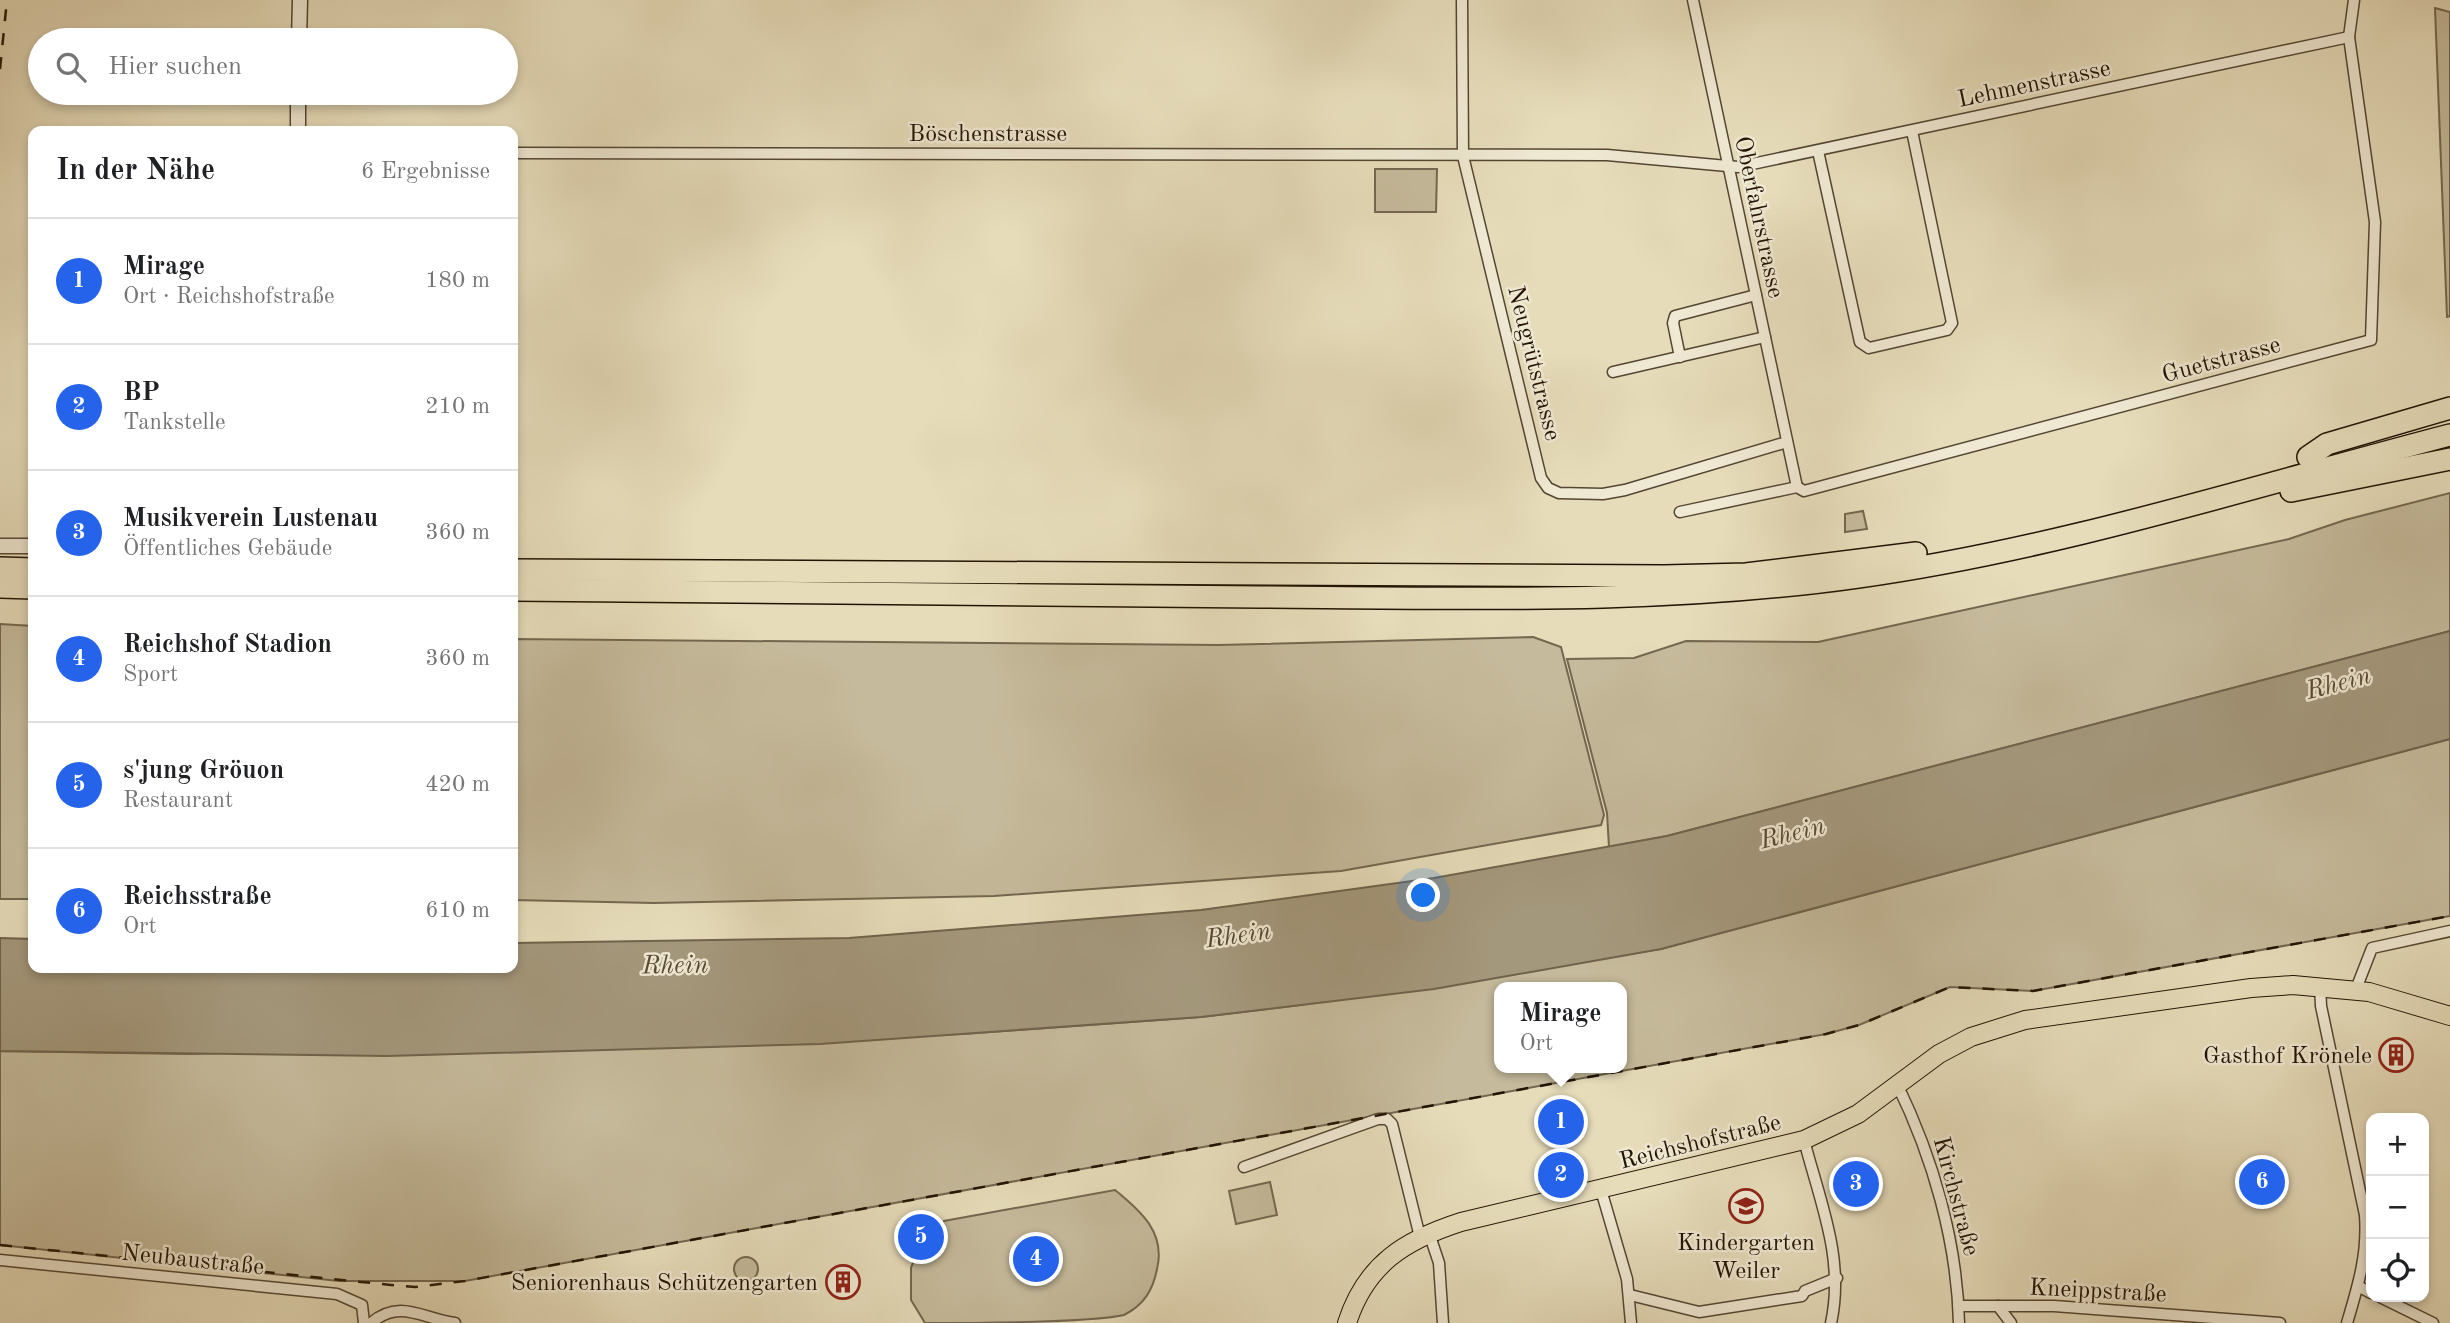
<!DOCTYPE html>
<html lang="de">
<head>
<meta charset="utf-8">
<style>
  :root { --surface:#fff; --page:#f6f6f6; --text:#202124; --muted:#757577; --line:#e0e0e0; --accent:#2563eb }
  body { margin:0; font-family:"Old Standard TT",serif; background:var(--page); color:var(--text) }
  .controls { position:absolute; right:21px; bottom:21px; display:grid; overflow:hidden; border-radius:14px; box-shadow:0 4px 10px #0003 }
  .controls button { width:63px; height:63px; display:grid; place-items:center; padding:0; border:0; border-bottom:2px solid var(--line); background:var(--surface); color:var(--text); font:35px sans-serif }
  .you { position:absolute; left:1424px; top:896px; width:24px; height:24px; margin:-18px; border:5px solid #fff; border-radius:50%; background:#1a73e8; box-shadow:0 0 0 10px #1a73e833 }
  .badge { display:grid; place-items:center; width:46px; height:46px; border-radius:50%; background:var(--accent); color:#fff; font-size:23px; font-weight:700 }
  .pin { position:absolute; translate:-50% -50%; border:4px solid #fff; box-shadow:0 2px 7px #0006 }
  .popup { position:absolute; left:1494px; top:982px; width:133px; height:91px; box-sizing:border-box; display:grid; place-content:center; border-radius:14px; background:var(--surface); filter:drop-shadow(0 2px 5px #0005); font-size:23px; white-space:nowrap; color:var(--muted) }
  .popup b { font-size:26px; color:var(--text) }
  .popup::after { content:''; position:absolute; left:50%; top:100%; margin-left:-14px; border:14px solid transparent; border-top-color:var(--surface) }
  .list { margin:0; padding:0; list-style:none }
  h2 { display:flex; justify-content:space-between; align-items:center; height:91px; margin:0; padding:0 28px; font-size:30px }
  h2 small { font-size:23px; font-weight:400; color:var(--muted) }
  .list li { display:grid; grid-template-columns:46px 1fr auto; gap:21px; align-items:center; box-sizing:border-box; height:126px; padding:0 28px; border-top:2px solid var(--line) }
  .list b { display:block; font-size:26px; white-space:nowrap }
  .list p { margin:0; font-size:23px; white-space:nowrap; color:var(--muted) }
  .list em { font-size:23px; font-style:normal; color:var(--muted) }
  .icon { flex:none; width:38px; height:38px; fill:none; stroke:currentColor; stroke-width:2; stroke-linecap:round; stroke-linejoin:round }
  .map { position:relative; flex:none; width:2450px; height:1323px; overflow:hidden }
  .search { position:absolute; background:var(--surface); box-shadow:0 4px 10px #0003; left:28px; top:28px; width:490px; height:77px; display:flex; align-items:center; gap:18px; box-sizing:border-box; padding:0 24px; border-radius:38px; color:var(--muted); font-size:26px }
  .panel { position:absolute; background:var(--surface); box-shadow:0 4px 10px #0003; left:28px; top:126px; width:490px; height:847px; border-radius:14px }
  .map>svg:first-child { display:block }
  .green { fill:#c5ba9b; stroke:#746750; stroke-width:2; fill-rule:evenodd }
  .water { fill:#a4987c; stroke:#70634c; stroke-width:2 }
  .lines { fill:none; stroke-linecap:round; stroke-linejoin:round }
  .minor-casing { stroke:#544632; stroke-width:13 }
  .tertiary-casing { stroke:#544632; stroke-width:17 }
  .primary-casing { stroke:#231404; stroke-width:20 }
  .motorway-casing { stroke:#231404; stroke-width:24 }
  .minor { stroke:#efe8d2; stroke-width:10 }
  .tertiary { stroke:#efe8d2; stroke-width:14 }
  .primary { stroke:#e6dcba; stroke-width:18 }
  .motorway { stroke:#e6dcba; stroke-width:21 }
  .rail { stroke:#231404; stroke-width:2.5; stroke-dasharray:12 12; stroke-linecap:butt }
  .labels { text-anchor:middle; stroke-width:5; stroke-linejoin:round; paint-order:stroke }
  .street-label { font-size:24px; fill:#231404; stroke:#efe8d2 }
  .poi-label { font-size:24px; fill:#231404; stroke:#efe8d2; text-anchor:end }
  .water-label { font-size:26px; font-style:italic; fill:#574934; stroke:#efe8d2 }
</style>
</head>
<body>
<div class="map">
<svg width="2450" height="1323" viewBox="0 0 2450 1323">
  <rect width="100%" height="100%" fill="#e6dcba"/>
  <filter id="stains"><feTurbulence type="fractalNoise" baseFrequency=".00286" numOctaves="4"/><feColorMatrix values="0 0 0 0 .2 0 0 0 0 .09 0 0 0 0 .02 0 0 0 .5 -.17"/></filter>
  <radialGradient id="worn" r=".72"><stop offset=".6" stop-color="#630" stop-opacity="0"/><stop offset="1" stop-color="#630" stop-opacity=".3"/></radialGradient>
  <g class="green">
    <path d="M2435 8 2450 12V316L2447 317Z"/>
    <path d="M1375 169H1437L1436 212H1375Z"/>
    <path d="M2450 493V631L1667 836 1609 847 1607 813 1567 659 1634 658 1686 641 1818 642 2289 539 2345 520Z"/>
    <path d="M1863 511 1867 529 1845 532V514Z"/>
    <path d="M0 624 33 626V899H0Z"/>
    <path d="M1533 637 1561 647 1604 815 1601 825 1341 871 994 896 654 903 513 900V639L1218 645Z"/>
    <path d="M2450 739V916L2033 991 1950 987 1859 1025 1826 1034 465 1281H339L0 1245V1051L189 1054 963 1034 1201 1017 1300 1005 1661 949ZM1500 987H1622V1068H1500Z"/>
    <path d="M1270 1182 1277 1215 1236 1224 1229 1191Z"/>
    <path d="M1115 1190C1141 1211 1166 1233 1157 1269 1153 1290 1144 1305 1124 1315 1088 1323 970 1323 925 1323L911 1300V1268L919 1246 944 1221Z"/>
    <circle cx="746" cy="1269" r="12"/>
  </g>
  <path class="water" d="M2450 631V739L1661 949 1434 989 1201 1017 820 1044 387 1056 0 1051V938L33 939V968H513V943L849 938 1201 910 1434 878 1667 836Z"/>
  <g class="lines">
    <g class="minor-casing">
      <g id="minor">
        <path d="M1462 0 1463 156 1541 478 1548 488 1559 493 1603 494 1625 490 1787 442"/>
        <path d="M1693 0 1797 487"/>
        <path d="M1818 151 1860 342 1869 348 1947 330 1952 323 1912 131"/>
        <path d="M513 153 1607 155 1738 167 2349 37"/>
        <path d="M1680 357 1673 323 1675 316 1756 295"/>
        <path d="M1613 372 1765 337"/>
        <path d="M1797 487 1804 491 2371 340 2375 222 2349 37 2354 0"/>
        <path d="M1680 512 1797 487"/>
        <path d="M2320 985 2321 1006 2365 1215C2368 1254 2358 1286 2347 1323"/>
        <path d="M2356 989 2372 948 2450 931"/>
        <path d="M1897 1084C1933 1158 1957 1241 1959 1323"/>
        <path d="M1804 1140C1820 1202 1845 1259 1831 1323"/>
        <path d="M1244 1167 1378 1119H1387L1392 1124 1420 1237"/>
        <path d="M1601 1190 1627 1279 1631 1323"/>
        <path d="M1429 1233 1439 1263 1443 1323"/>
        <path d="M0 1260 337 1294 362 1305 364 1323"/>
        <path d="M2358 1286 2371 1293"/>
        <path d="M1630 1295 1699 1312 1802 1296 1805 1291 1837 1278"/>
        <path d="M2380 1297 2433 1323"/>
        <path d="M1959 1306H2054L2280 1323"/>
        <path d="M1998 1306 2011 1323"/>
        <path d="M371 1323C400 1298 423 1319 455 1323"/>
      </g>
    </g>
    <g class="tertiary-casing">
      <g id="tertiary">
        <path d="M299 40 300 0"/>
        <path d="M298 131V93"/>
        <path d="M0 546H33"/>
      </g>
    </g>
    <g class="primary-casing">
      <path id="primary" d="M1347 1323C1366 1264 1405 1240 1461 1222L1804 1140 1858 1114 1939 1054 1971 1037 2025 1020 2251 988 2293 985 2369 992 2450 1016"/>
    </g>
    <g class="motorway-casing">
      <g id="motorway">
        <path d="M2308 457 2327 444 2450 408"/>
        <path d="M2291 491 2450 459"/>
        <path d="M0 568 33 569"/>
        <path d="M513 570 1664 576 1746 574 1916 553"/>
        <path d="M0 587 33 588"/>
        <path d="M513 590C762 593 1011 595 1260 597 1459 598 1660 605 1858 577 2059 549 2254 486 2450 435"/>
      </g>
    </g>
    <use href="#minor" class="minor"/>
    <use href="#tertiary" class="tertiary"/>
    <use href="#primary" class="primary"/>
    <use href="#motorway" class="motorway"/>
    <g class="rail">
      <path d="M0 69 7 0"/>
      <path d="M0 1245 391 1285 415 1287 465 1281 1826 1034 1859 1025 1950 987 2033 991 2450 916"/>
    </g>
  </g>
  <defs>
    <g id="building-ring" transform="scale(1.75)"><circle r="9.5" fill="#efe8d2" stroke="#8f2418" stroke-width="1.5"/><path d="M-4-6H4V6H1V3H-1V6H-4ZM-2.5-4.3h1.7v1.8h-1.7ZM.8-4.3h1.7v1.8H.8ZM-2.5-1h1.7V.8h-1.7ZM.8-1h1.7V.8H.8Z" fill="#8f2418"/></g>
    <g id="school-ring" transform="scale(1.75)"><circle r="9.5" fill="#efe8d2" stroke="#8f2418" stroke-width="1.5"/><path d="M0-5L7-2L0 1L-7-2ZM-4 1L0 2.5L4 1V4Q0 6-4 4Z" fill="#8f2418"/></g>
  </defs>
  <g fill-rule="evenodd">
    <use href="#building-ring" x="2396" y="1055"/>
    <use href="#school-ring" x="1746" y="1206"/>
    <use href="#building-ring" x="843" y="1282"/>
  </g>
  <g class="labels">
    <g class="street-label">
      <text transform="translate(2034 83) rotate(-12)" y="8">Lehmenstrasse</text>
      <text x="988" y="141">Böschenstrasse</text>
      <text transform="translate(1760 217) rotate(78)" y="8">Oberfahrstrasse</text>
      <text transform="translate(2221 359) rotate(-15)" y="8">Guetstrasse</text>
      <text transform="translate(1535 363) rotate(76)" y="8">Neugrütstrasse</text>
      <text transform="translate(1700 1141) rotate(-14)" y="8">Reichshofstraße</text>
      <text transform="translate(1957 1196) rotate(75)" y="8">Kirchstraße</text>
      <text transform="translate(193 1259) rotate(6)" y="8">Neubaustraße</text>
      <text transform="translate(2098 1290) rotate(3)" y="8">Kneippstraße</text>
    </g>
    <g class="poi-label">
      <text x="2372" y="1063">Gasthof Krönele</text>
      <text x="1746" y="1250" text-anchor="middle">Kindergarten<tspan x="1746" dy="28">Weiler</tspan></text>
      <text x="818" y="1290">Seniorenhaus Schützengarten</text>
    </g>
    <g class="water-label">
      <text transform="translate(2338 682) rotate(-15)" y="9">Rhein</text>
      <text transform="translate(1792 832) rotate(-14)" y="9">Rhein</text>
      <text transform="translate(1238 934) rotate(-8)" y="9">Rhein</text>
      <text transform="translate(675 964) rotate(-1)" y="9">Rhein</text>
    </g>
  </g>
  <rect width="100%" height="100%" filter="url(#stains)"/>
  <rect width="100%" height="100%" fill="url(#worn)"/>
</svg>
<div class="controls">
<button>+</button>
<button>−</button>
<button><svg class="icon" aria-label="locate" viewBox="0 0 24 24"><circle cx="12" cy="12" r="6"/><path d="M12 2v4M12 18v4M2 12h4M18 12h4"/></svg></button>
</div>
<div class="you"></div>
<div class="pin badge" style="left:1561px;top:1122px">1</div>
<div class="popup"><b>Mirage</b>Ort</div>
<div class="pin badge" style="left:1561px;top:1175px">2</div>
<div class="pin badge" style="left:1856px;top:1184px">3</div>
<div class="pin badge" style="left:1036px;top:1259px">4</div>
<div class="pin badge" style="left:921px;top:1237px">5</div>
<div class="pin badge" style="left:2262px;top:1182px">6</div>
<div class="search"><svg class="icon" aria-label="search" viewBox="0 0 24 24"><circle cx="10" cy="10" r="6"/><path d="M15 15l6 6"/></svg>Hier suchen</div>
<section class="panel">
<h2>In der Nähe<small>6 Ergebnisse</small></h2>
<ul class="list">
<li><span class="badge">1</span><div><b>Mirage</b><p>Ort · Reichshofstraße</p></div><em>180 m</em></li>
<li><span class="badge">2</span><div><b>BP</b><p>Tankstelle</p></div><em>210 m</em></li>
<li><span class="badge">3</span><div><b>Musikverein Lustenau</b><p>Öffentliches Gebäude</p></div><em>360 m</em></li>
<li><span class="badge">4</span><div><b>Reichshof Stadion</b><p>Sport</p></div><em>360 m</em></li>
<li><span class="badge">5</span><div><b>s'jung Gröuon</b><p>Restaurant</p></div><em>420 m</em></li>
<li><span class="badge">6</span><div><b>Reichsstraße</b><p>Ort</p></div><em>610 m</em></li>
</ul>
</section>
</div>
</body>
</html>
